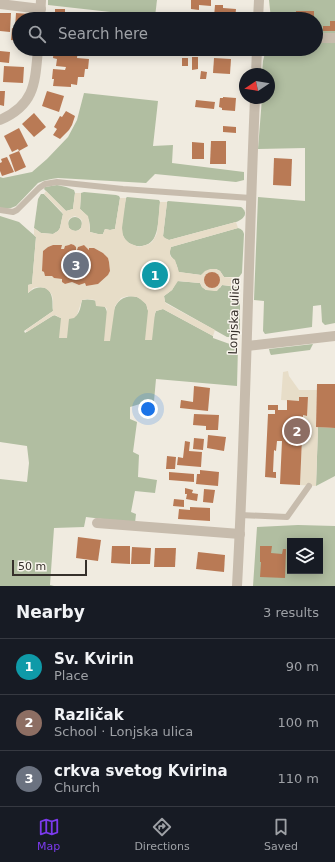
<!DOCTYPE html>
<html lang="en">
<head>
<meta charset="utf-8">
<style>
  :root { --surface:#171b24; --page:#20242c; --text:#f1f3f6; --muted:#9ea1a6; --line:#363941; --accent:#7c3aed }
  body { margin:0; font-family:"DejaVu Sans",sans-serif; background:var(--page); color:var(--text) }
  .controls { position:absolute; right:12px; bottom:12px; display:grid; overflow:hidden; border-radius:0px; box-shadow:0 2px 10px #0003 }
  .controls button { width:36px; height:36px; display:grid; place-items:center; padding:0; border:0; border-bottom:1px solid var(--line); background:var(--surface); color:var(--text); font:20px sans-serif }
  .compass { position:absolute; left:239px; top:68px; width:36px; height:36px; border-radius:50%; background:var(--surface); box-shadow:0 2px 10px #0003; rotate:258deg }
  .scale { position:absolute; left:12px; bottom:10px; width:75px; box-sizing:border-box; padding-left:4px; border:2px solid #36302b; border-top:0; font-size:11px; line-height:14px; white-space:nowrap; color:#36302b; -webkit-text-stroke:3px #f8f4ec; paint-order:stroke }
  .you { position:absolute; left:148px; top:409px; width:14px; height:14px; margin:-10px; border:3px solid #fff; border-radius:50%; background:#1a73e8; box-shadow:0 0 0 6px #1a73e833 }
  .badge { display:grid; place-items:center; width:26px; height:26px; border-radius:50%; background:var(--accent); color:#fff; font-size:13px; font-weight:700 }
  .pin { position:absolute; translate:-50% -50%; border:2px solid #fff; box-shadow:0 1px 4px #0006 }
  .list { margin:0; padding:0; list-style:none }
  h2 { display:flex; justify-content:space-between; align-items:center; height:52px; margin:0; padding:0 16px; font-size:17px }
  h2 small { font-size:13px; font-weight:400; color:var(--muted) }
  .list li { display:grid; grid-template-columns:26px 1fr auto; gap:12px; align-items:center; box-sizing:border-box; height:56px; padding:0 16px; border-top:1px solid var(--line) }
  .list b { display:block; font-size:15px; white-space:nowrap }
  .list p { margin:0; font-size:13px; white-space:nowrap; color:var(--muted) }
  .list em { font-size:13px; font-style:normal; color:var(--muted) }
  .icon { flex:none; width:22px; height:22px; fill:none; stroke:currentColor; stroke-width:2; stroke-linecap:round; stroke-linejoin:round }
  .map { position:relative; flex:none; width:335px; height:586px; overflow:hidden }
  .search { position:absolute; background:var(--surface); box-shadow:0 2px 10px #0003; left:12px; right:12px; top:12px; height:44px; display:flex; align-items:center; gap:10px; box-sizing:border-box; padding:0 14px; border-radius:22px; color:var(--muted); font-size:15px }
  .sheet { height:220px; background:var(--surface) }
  nav { display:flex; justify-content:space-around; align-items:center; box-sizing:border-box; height:56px; border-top:1px solid var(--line); background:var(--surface); font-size:11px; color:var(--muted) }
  nav a { display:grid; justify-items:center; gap:2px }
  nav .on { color:var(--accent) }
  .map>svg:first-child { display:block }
  .green { fill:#b1bea1; fill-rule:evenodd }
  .plaza { fill:#e7ddc8; fill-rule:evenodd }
  .building { fill:#b97a55 }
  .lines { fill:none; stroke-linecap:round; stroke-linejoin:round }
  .service { stroke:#c7bcad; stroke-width:6 }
  .minor { stroke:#c7bcad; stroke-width:10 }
  .labels { text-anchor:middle; stroke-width:3; stroke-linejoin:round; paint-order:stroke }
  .street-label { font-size:12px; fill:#36302b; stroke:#f8f4ec }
</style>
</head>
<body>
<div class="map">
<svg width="335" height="586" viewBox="0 0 335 586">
  <rect width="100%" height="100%" fill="#f0ebe0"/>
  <g class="green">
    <path d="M48 0H157L155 17 48 5Z"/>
    <path d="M269 0H335V323L325 325 322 322 321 305 313 306 312 327 265 334 263 331 264 301 254 300 258 197 305 201V148L258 149 262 98H269V74H262L263 61 266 49H316V19H271Z"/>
    <path d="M84 93 158 101 153 146 173 145 172 163 244 172V180L236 182 155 174 146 183 58 178C51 179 45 180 38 183L16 206 11 208 0 210V177L3 178 32 172 47 159 68 137 77 120Z"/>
    <path d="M57 185 66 187 74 190 75 193 73 209 66 211 44 189 45 187Z"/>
    <path d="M84 192 116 195 119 196 120 198 115 229 110 230 105 229 103 234H98L90 232C90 220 89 217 80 209L81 193Z"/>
    <path d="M41 194H44L63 214 60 228 58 231 53 234 41 233 34 228 38 199Z"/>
    <path d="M127 197 159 200 160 202C159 211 159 228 155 236 149 251 126 249 122 233 121 225 124 207 126 198Z"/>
    <path d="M168 201 241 207C249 213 244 219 236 222L169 240 164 238 163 236 167 202Z"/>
    <path d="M0 216 19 222 36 237 32 284 28 285V293C36 285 50 284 52 298 53 303 52 307 53 311L24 331 25 333 54 315 68 321 69 318C80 317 80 309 82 300 91 298 105 301 107 312L114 310C118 295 137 291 146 304 148 307 146 307 148 310 149 313 152 315 154 317L156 311 163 309 213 336V338L238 347 237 386 156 379 154 401 140 404 130 407V419L137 422 133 452 139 455 138 477 157 480 155 493 135 491 131 512 136 514 135 523 86 517 84 527 54 528 50 585 54 586H0V479L27 482 29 463 27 446 0 442Z"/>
    <circle cx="75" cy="224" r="7"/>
    <path d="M238 228C241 229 243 230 244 234L242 273 239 277H224L220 271 216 269 201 275 178 272C178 269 177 265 175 262 172 256 168 256 171 247Z"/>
    <path d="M177 281 200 283 202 287 206 290 220 288 222 285 237 287 240 292V328L239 332 237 335 231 337H227L165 302 164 296 172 290Z"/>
    <path d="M313 344 310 350 271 355 270 353 269 349Z"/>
    <path d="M318 427 335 428V476L316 486Z"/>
    <path d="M298 525 335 526V586H253L257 527ZM290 541H320V571H290Z"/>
  </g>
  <g class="plaza">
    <path d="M46 191 66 211 73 209 75 193H81L80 209 88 216 89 221 90 232 98 234H103L105 229 110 230 115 229 120 198H126L122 228 123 235 125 239 129 243 139 247 149 244 152 242 155 237 157 233 160 202H167L163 236 165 238 169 240 236 222 238 228 171 247 170 251V256L175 260 179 272 201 275 205 271 210 269H216L220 271 224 277 234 278 233 286 222 285 217 291H214L206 290 202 287 200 283 178 281 172 290 164 296 165 302 167 304 215 330 213 336 163 309 156 311 155 313 152 340H145L148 311 146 304 140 299 137 297 128 296 121 298 115 306 110 341H104L107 309 105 307 96 306 95 300 87 299 82 300 77 315 74 318 69 319 67 338H59L61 318 58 317 56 315 52 316 27 332 26 330 53 311V300L52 295 49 291 45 288 38 287 33 288 28 293V285L32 284 36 237 34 235V228L41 233 53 234 58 231 60 228 62 218 63 214 61 211 44 194ZM75 216 81 219 82 222 81 228 79 230 76 231 72 230 69 228 68 222 69 219 72 217ZM71 244 74 245 76 247V250H77L78 247 84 245 89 250 90 248H94L103 253 108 258 109 262 110 271 108 275 98 284 86 286 85 285V283L79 285 72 282 65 284 62 282V279L54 278 52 276H45L44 272 42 271 43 251 48 247 53 245H62L61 249H64L65 246 69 245ZM212 272 215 273 218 276 219 280 217 285 212 288 206 286 204 280 205 276 208 273Z"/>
    <path d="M288 371 289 376 299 390H317L316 427H318L316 486 300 485 303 415 306 416 308 397H299V401L281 400 283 372Z"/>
  </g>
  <g class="building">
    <path d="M191 0H211V6L199 5V10L191 9Z"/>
    <path d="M215 5H223V8L236 9 235 19H204V16L214 17Z"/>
    <path d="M55 9H65V14L78 15 77 19H55Z"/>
    <rect x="296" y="11" width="18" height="8"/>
    <path d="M0 13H11L10 32 0 31Z"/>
    <path d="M16 13 30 14V19H19V41L11 40 12 28 15 29Z"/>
    <path d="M330 21H335V31H323V26H330Z"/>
    <path d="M54 49H78L77 58 89 59 88 69H85L84 77H78L77 85 71 84V87L53 86 54 79H52L53 69 65 70 66 67 56 66 57 59 53 58Z"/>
    <path d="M85 49H106V52L90 51 89 56 84 55Z"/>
    <path d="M0 51 10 52 9 63 0 62Z"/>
    <path d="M192 57H198V69L192 70Z"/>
    <rect x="182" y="58" width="6" height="8"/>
    <path d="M214 58 231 59 230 74 213 73Z"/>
    <path d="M4 66 24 67 23 83 3 82Z"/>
    <path d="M201 71 207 72 206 79H200Z"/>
    <path d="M0 91H5L4 106 0 105Z"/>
    <path d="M47 91 64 96 59 112 42 106Z"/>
    <path d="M223 97 236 98 235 111 222 110V108L219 107 220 98H223Z"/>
    <path d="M196 100 215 102 214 109 195 107Z"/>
    <path d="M66 111 75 116 72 125 69 130 60 139 53 135 57 129 54 127 60 116 62 117Z"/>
    <path d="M34 113 46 127 34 137 22 124Z"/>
    <path d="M223 126 236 127V133L223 132Z"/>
    <path d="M19 128 28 146 19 151 18 149 12 152 4 136Z"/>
    <path d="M211 141H226V164H210Z"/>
    <path d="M192 142 204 143V159H192Z"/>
    <path d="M19 151 26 167 15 172 9 155Z"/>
    <path d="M7 157 14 172 2 176 0 171V163L2 162 1 159Z"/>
    <path d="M274 158 292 159 291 186 273 185Z"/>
    <path d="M71 244 74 245 76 247V250H77L78 247 84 245 89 250V248H94L103 253 108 258 109 262 110 271 108 275 98 284 86 286 85 283 79 285 72 282 65 284 62 282V279L54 278 52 276H45L44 272 42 271 43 251 48 247 53 245H62L61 249H64L65 246 69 245Z"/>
    <circle cx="212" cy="280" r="8"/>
    <path d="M317 384H335V428L316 427Z"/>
    <path d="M194 386 210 388 208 411 180 408 181 400 193 402Z"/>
    <path d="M299 397H308L307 416 303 415 300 485 280 484 282 441H277L276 451 274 450 273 472H276V478L265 477 268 414H275V410H268V405H278V410H287V400L299 401Z"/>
    <path d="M194 414 219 415 218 430H206V426L193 425Z"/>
    <path d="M208 435 226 437 224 451 207 448Z"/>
    <path d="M194 438 204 439 203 450 193 449Z"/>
    <path d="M185 441 190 442 189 451 202 452 201 467 177 465 178 457 183 458Z"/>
    <path d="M167 456 176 457 175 469H166Z"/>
    <path d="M200 470 219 472 218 486 196 484 197 474H200Z"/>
    <path d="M169 472 194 474V482L169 480Z"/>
    <path d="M185 488 193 490 192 493 198 494 197 501 186 499 187 494H185Z"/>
    <path d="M204 489 215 490 213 503 203 502Z"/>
    <path d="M174 499 184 500V507L173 506Z"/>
    <path d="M190 507 210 508V521L178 519 179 509 190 510Z"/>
    <path d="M78 537 101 540 98 561 76 558Z"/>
    <path d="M112 546H130V564L111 563Z"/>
    <path d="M260 546H272L271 553 282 554 283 549H286L285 578 260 577 261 562H260Z"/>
    <path d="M132 547 151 548 150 564H131Z"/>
    <path d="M155 548H176L175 567H154Z"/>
    <path d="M198 552 225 555 224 572 196 569Z"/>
  </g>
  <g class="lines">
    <g class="service">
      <path d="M0 210 13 212 17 210 39 188 45 184 57 182 123 189 251 198"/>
      <path d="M240 515 287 517 309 486"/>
    </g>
    <g class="minor">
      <path d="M0 4 41 9"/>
      <path d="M40 19 41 0"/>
      <path d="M258 19 259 0"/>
      <path d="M316 38H335"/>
      <path d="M256 74 257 49"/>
      <path d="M0 120C35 105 35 83 38 49"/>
      <path d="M247 346 335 336"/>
      <path d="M97 523 240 534"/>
      <path d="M237 586C246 423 248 261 255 98"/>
    </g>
  </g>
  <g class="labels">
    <g class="street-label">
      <text transform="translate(234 316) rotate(-88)" y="4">Lonjska ulica</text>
    </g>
  </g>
</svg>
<div class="controls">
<button><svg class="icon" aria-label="layers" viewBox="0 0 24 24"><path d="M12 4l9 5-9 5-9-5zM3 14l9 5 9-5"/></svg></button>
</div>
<svg class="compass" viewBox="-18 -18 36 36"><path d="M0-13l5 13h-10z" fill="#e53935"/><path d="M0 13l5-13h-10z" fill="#9ea1a6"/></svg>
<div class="scale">50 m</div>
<div class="you"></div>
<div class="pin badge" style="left:155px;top:275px;background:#0f9aa8">1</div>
<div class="pin badge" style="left:297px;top:431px;background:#8d6e63">2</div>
<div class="pin badge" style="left:76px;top:265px;background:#6b7280">3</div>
<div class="search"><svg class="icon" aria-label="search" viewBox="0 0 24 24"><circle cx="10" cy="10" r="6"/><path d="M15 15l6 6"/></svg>Search here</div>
</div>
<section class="sheet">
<h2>Nearby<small>3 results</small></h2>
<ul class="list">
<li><span class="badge" style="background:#0f9aa8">1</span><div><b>Sv. Kvirin</b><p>Place</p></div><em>90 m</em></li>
<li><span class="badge" style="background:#8d6e63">2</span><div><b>Različak</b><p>School · Lonjska ulica</p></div><em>100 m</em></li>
<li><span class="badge" style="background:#6b7280">3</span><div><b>crkva svetog Kvirina</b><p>Church</p></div><em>110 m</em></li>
</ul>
</section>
<nav>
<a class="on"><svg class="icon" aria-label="map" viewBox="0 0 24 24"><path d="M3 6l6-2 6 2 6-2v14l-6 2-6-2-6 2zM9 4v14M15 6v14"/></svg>Map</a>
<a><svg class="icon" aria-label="directions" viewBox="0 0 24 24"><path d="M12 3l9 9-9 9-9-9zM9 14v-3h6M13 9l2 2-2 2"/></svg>Directions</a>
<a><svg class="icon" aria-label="saved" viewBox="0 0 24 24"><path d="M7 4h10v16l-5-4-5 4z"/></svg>Saved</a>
</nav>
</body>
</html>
